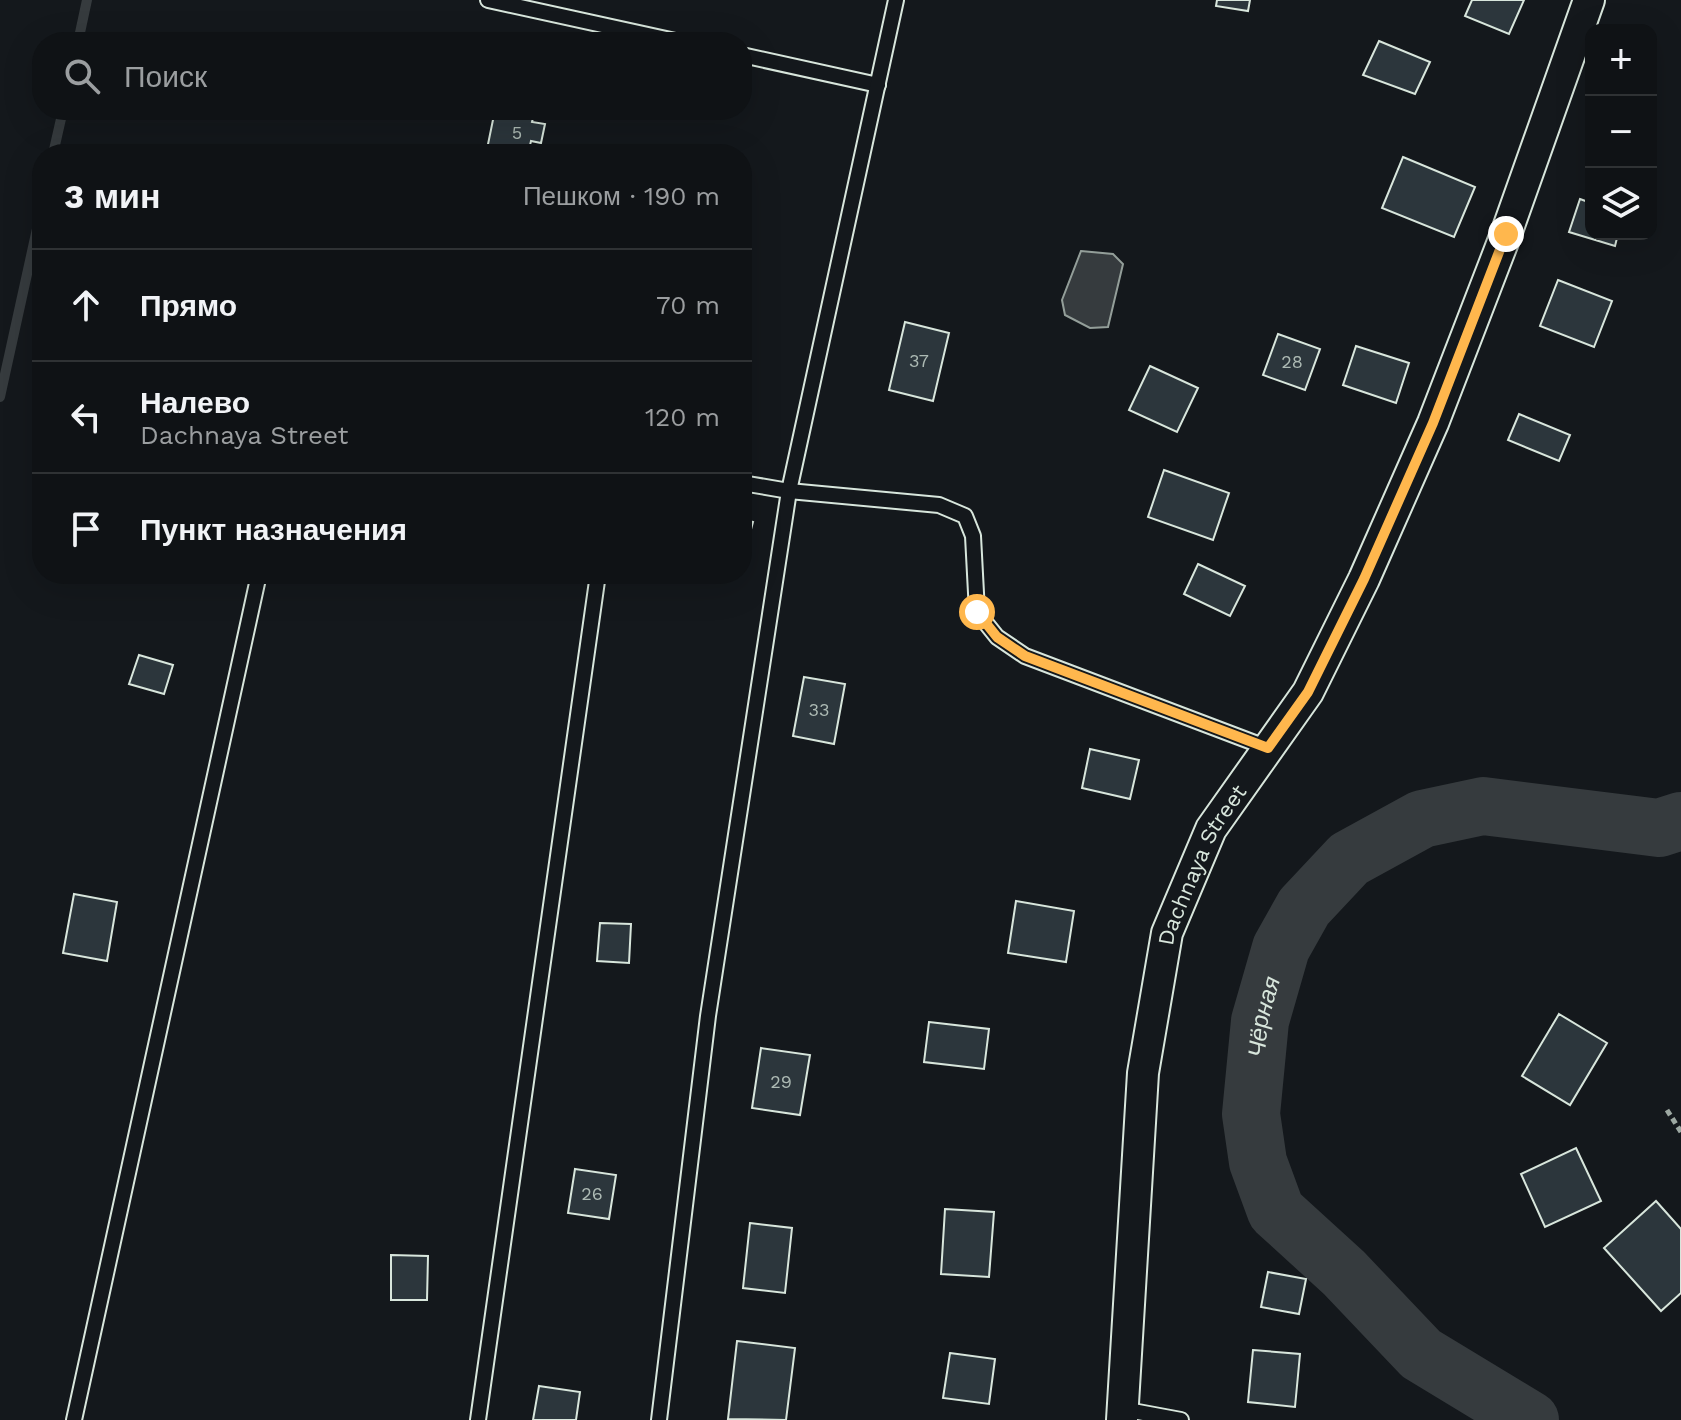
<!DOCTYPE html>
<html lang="ru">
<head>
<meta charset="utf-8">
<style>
  :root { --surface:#0f1215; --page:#181b1e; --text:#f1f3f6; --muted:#9b9ea0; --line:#2f3234 }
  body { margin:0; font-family:"Work Sans",sans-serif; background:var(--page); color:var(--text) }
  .controls { position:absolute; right:24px; top:24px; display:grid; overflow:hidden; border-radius:16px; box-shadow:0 8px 32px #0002 }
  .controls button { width:72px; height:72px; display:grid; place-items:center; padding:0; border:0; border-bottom:2px solid var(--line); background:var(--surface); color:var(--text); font:40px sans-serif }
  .stop { position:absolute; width:24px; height:24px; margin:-18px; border:6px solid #ffb74d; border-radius:50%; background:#fff }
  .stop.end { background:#ffb74d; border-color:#fff; box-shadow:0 2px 8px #0008 }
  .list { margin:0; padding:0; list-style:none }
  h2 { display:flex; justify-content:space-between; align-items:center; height:104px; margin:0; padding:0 32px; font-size:34px }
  h2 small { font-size:26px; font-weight:400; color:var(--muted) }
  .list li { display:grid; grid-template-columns:52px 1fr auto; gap:24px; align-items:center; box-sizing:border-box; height:112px; padding:0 32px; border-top:2px solid var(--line) }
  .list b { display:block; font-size:30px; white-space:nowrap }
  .list p { margin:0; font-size:26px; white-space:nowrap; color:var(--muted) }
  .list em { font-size:26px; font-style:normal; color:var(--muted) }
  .icon { flex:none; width:44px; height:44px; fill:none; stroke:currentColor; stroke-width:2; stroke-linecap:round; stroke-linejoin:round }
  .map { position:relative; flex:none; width:1681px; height:1420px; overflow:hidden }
  .search { position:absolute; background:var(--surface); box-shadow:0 8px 32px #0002; left:32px; top:32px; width:720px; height:88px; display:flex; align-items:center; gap:20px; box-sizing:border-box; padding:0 28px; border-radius:32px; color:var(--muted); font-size:30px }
  .panel { position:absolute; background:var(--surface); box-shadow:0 8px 32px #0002; left:32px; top:144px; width:720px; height:440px; border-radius:32px }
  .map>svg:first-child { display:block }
  .water { fill:#363b3e; stroke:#939e99; stroke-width:2 }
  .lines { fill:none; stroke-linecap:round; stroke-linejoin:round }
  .stream { stroke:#363b3e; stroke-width:10 }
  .river { stroke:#363b3e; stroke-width:58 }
  .building { fill:#2c363c; stroke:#d8e6dc; stroke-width:2 }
  .service-casing { stroke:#d8e6dc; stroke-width:18 }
  .minor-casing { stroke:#d8e6dc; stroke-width:34 }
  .path { stroke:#9da8a2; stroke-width:5; stroke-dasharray:6 4; stroke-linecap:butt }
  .service { stroke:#14181c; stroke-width:14 }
  .minor { stroke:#14181c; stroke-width:30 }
  .route { stroke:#ffb74d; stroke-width:10 }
  .labels { text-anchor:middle; stroke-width:6; stroke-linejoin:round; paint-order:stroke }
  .number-label { font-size:18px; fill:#adbab4 }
  .street-label { font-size:22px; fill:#d8e6dc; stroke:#14181c }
  .water-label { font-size:24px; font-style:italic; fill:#d8e6dc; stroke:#14181c }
</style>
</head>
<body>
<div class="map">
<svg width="1681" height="1420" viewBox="0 0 1681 1420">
  <rect width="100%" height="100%" fill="#14181c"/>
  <path class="water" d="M1081 251 1113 254 1123 264 1108 327 1090 328 1065 315 1062 300Z"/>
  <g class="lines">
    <g class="stream">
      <path d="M78 42 87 0"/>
      <path d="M53 154 63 110"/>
      <path d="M0 397 42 206"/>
    </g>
    <path class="river" id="s1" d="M1530 1420 1421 1354 1344 1273 1276 1211 1258 1162 1251 1114 1260 1021 1281 948 1304 907 1349 859 1422 819 1483 806 1659 828 1681 821"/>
  </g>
  <g class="building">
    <path d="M1217 0H1250L1248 11 1216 6Z"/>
    <path d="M1472 0H1524L1509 34 1465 16Z"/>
    <path d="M1379 41 1430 62 1415 94 1363 75Z"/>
    <path d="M495 110H535L532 122 545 124 541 143 531 141 528 154H486Z"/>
    <path d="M1403 157 1475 187 1454 237 1382 208Z"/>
    <path d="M1580 199 1591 203V234H1618L1615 246 1569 232Z"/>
    <path d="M1558 280 1612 301 1594 347 1540 326Z"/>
    <path d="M905 322 949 333 933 401 889 390Z"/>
    <path d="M1278 334 1320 349 1305 390 1263 375Z"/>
    <path d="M1356 346 1409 363 1396 403 1343 385Z"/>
    <path d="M1150 366 1198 388 1177 432 1129 410Z"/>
    <path d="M1519 414 1570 435 1559 461 1508 440Z"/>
    <path d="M1164 470 1229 493 1213 540 1148 517Z"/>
    <path d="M742 519 753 522 745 552H742Z"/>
    <path d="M1198 564 1245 586 1230 616 1184 594Z"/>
    <path d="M139 655 173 665 164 694 129 684Z"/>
    <path d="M804 677 845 684 834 744 793 736Z"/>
    <path d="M1090 749 1139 760 1130 799 1082 788Z"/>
    <path d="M74 894 117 902 107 961 63 953Z"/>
    <path d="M1016 901 1074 911 1066 962 1008 953Z"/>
    <path d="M600 923 631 924 629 963 597 961Z"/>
    <path d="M1559 1014 1607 1043 1570 1105 1522 1076Z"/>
    <path d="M929 1022 989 1029 984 1069 924 1062Z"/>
    <path d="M761 1048 810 1055 800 1115 752 1108Z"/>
    <path d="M1576 1148 1601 1201 1545 1227 1521 1174Z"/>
    <path d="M575 1169 616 1175 609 1219 568 1213Z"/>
    <path d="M1656 1201 1681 1229V1293L1661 1311 1604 1248Z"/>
    <path d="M945 1209 994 1212 989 1277 941 1274Z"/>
    <path d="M750 1223 792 1228 785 1293 743 1288Z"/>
    <path d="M391 1255 428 1256 427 1300H391Z"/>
    <path d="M1268 1272 1306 1279 1299 1314 1261 1307Z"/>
    <path d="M737 1341 795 1348 786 1420 728 1419Z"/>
    <path d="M1253 1350 1300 1354 1295 1407 1248 1402Z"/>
    <path d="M950 1353 995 1359 989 1404 943 1398Z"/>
    <path d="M539 1386 580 1392 576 1420H533Z"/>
  </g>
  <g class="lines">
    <g class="service-casing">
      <g id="service">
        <path d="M488 0 680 42"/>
        <path d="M742 55 878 85"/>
        <path d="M742 483 789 491 939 505 965 516 973 536 977 612 997 637 1025 656 1268 748"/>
        <path d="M1122 1409 1181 1420"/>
        <path d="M74 1420 259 574"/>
        <path d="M478 1420 598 574"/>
        <path d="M659 1420 708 1016 789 491 896 0"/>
      </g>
    </g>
    <g class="minor-casing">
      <g id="minor">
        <path id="s2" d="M1122 1420 1143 1073 1167 933 1211 829 1308 692 1364 579 1433 423 1506 234 1589 0"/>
      </g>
    </g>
    <path class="path" d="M1667 1110 1681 1132"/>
    <use href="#service" class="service"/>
    <use href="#minor" class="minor"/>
  </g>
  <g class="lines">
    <path class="route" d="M977 612 997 637 1025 656 1268 748 1308 692 1364 579 1433 423 1506 234"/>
  </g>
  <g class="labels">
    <g class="number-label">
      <text x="517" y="139">5</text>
      <text x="919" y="367">37</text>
      <text x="1292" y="368">28</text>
      <text x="819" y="716">33</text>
      <text x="781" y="1088">29</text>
      <text x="592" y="1200">26</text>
    </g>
    <g class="street-label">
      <text dy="8" stroke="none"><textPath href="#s2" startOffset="566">Dachnaya Street</textPath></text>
    </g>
    <g class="water-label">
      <text dy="8" stroke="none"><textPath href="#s1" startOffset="530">Чёрная</textPath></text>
    </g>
  </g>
</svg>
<div class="controls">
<button>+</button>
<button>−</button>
<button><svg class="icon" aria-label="layers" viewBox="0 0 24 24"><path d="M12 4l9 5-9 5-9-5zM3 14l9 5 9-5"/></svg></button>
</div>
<div class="stop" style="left:977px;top:612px"></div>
<div class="stop end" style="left:1506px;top:234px"></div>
<div class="search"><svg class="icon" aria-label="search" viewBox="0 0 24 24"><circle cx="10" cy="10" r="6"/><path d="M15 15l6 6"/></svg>Поиск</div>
<section class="panel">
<h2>3 мин<small>Пешком · 190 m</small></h2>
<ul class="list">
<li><svg class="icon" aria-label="ahead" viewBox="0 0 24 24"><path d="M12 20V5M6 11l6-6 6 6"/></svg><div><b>Прямо</b></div><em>70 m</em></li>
<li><svg class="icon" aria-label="left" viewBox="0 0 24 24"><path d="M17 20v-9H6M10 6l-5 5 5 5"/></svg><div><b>Налево</b><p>Dachnaya Street</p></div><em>120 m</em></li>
<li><svg class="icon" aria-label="arrive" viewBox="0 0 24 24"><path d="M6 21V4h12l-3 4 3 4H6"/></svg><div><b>Пункт назначения</b></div></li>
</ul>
</section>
</div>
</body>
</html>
